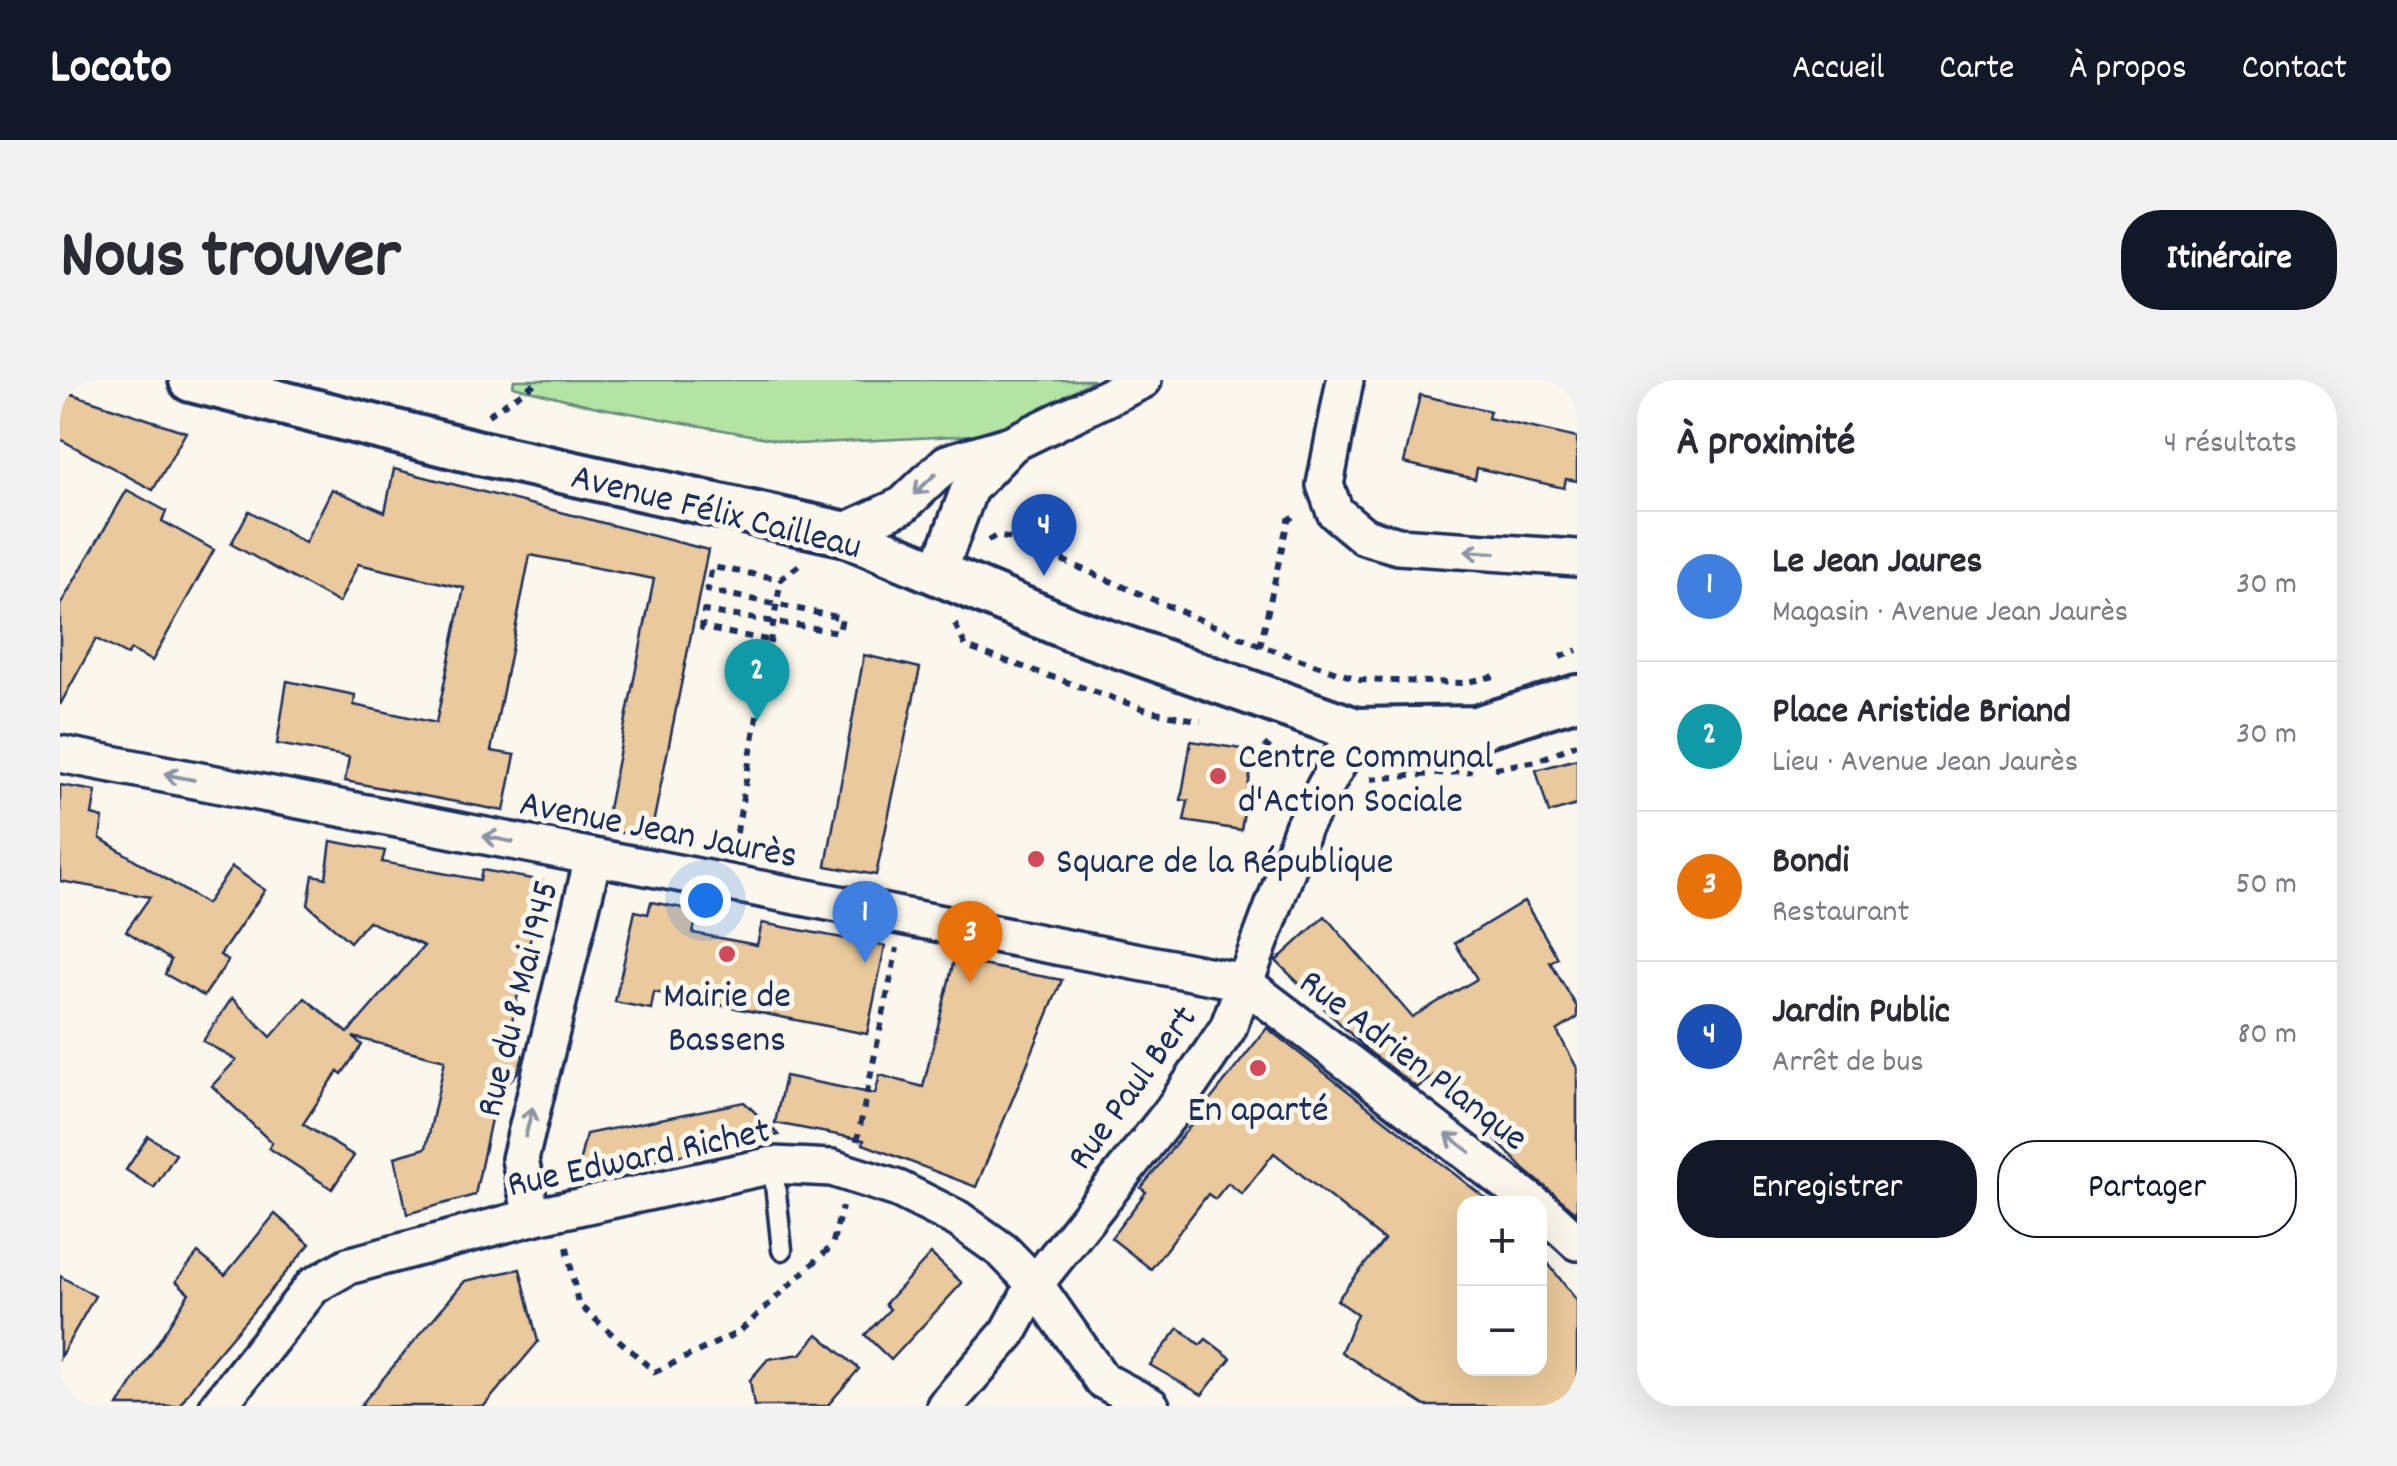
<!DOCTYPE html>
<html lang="fr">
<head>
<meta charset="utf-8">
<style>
  :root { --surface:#fff; --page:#f2f2f3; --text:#2b2b33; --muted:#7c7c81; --line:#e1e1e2; --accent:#111827 }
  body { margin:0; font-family:Dekko,sans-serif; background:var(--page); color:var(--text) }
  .controls { position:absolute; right:30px; bottom:30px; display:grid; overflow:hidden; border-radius:20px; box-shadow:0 10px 40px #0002 }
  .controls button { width:90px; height:90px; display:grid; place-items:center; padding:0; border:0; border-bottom:2px solid var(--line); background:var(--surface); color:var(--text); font:50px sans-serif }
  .you { position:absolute; left:645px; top:520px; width:35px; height:35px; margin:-25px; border:8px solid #fff; border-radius:50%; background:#1a73e8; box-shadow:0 0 0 15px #1a73e833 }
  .badge { display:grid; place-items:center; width:65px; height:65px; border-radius:50%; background:var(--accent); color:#fff; font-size:32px; font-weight:700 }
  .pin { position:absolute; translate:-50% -82px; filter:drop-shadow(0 2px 5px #0008) }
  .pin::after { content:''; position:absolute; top:52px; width:35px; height:30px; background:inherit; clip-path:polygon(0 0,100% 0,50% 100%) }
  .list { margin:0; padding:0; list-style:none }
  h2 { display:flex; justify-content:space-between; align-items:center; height:130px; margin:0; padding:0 40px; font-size:42px }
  h2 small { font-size:32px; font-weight:400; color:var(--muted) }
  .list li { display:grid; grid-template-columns:65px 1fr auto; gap:30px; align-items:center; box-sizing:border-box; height:150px; padding:0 40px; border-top:2px solid var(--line) }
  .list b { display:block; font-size:38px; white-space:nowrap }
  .list p { margin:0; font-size:32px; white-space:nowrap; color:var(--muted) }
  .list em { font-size:32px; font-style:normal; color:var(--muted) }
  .actions { display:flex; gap:20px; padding:30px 40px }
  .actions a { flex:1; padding:22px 0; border:2px solid var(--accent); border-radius:40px; text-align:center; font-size:35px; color:var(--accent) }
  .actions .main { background:var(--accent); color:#fff }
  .map { position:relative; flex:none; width:1517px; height:1026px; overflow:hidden; border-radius:40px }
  header { display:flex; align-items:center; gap:60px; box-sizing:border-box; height:140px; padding:0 50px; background:var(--accent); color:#fff }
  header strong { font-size:48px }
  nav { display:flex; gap:55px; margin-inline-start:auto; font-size:35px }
  .intro { display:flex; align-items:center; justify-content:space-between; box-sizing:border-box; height:240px; padding:0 60px }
  h1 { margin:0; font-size:70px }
  .button { padding:25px 45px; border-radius:40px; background:var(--accent); color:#fff; font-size:35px; font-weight:700 }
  main { display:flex; gap:60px; padding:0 60px }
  aside { flex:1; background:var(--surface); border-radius:40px; box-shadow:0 10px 40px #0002 }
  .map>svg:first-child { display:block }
  .green { fill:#b4e4a3; stroke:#688a80; stroke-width:2.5 }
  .building { fill:#eaca9c; stroke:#1b2f5e; stroke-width:2.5 }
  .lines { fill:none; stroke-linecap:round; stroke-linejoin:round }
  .service-casing { stroke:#1b2f5e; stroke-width:25 }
  .minor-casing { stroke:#1b2f5e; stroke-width:42 }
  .tertiary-casing { stroke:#1b2f5e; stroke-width:50 }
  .path { stroke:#1b2f5e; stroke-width:6; stroke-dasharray:8 8; stroke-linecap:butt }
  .service { stroke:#fbf7ec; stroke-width:18 }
  .minor { stroke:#fbf7ec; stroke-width:35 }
  .tertiary { stroke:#fbf7ec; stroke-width:42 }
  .oneway { stroke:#8b93a5 }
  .poi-dot { fill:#d1495b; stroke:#fbf7ec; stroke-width:4 }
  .labels { text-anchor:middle; stroke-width:10; stroke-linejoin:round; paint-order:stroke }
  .street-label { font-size:38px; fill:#1b2f5e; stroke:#fbf7ec }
  .poi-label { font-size:38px; fill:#1b2f5e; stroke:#fbf7ec; text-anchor:start }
</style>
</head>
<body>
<header>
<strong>Locato</strong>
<nav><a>Accueil</a><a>Carte</a><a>À propos</a><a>Contact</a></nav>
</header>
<div class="intro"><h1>Nous trouver</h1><a class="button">Itinéraire</a></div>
<main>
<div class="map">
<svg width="1517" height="1026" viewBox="0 0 1517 1026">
  <rect width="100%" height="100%" fill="#fbf7ec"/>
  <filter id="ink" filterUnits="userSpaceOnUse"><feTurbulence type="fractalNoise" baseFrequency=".01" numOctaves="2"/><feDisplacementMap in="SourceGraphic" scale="20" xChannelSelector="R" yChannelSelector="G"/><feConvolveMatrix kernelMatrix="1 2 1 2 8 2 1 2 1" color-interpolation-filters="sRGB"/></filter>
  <g filter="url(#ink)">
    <path class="green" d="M454 0H1033L935 54 739 64 537 27 453 6Z"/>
    <g class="building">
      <path d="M0 10 126 52 93 110 0 59Z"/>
      <path d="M1360 15 1430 31 1428 38 1517 58V101L1506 99 1504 108 1417 88 1415 99 1344 83Z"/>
      <path d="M334 89 648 170 592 449 580 457 544 449 594 199 470 175 431 371 455 375 444 431 285 401 289 377 217 364 227 301 295 315 294 325 376 343 404 208 298 184 279 223 171 164 189 131 245 163 272 109 325 132Z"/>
      <path d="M67 110 106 131 102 141 154 170 92 281 71 270 67 275 36 259 0 325V225Z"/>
      <path d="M804 275 860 288 816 495 766 486Z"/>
      <path d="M1131 361 1194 371 1181 450 1124 441 1128 421 1121 420Z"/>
      <path d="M1517 379V425L1489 433 1476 390Z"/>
      <path d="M0 405 36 411 32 435 43 438 40 458 146 524 172 487 205 510 160 575 168 581 144 616 105 594 111 580 66 551 90 517 0 501Z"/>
      <path d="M271 461 325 471 322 482 420 500 422 490 483 501 451 646 463 677 458 692 436 715 415 815 347 834 335 777 366 768 385 680 293 657 302 665 282 694 278 691 243 744 294 776 272 809 209 768 212 763 152 706 176 680 143 661 172 618 211 657 245 618 288 653 364 566 308 541 290 562 248 525 253 495 266 498Z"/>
      <path d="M1464 521 1498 578 1490 582 1517 627V638L1497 651 1517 688V833L1466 791 1418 742 1384 688 1357 708 1308 671 1216 581 1265 536 1352 637 1417 599 1395 563Z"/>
      <path d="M591 522 638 531 633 553 697 565 702 543 825 566 807 654 594 612 591 629 555 622 575 531 588 534Z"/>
      <path d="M894 580 1002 600 916 807 803 764 804 760 715 743 725 696 815 714 820 695 863 707Z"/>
      <path d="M1207 648 1433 824H1404V988H1480V873L1517 921V1005L1495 1026H1365L1281 972 1297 934 1277 920 1324 860 1214 773 1182 814 1168 803 1155 819 1148 814 1091 889 1051 858 1086 812 1081 808Z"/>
      <path d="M684 722 719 755 516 797 526 754Z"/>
      <path d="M88 756 116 774 94 808 66 790Z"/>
      <path d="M215 834 250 864 146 987 119 1026H58L129 913 116 901 138 873 165 895Z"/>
      <path d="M871 874 902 903 831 980 805 955 830 929 825 924Z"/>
      <path d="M460 889 478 962 424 1026H300L405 901Z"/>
      <path d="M0 896 35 916 0 977Z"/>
      <path d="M1119 948 1140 965 1146 959 1171 978 1142 1015 1090 985Z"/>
      <path d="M758 954 799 989 767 1026H694L690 1000 708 979 741 974Z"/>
    </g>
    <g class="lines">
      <g class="service-casing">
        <path id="service" d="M713 785 722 870"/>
      </g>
      <g class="minor-casing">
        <g id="minor">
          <path d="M1285 0 1265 105 1275 132 1304 156 1338 166 1517 178"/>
          <path d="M782 153 843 125 887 83 951 64 1083 0"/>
          <path d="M878 193 909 109 951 65"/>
          <path d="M0 374 1183 602 1474 824"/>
          <path d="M1480 828 1517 862"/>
          <path d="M472 837 460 779 533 478"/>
          <path d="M158 1026 253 906 288 886 472 837 713 785 772 788 838 809 898 839 943 871 975 904 1042 1000 1091 1026"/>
          <path d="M885 1026 949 952 975 904 1112 731 1168 648 1243 447 1296 350"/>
        </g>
      </g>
      <g class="tertiary-casing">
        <path id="tertiary" d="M131 0 420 73 782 153 1011 249 1296 350 1416 348 1517 317"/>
      </g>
      <g class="path">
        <path d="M428 35 480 0"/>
        <path d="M928 161 936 156 953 159 1201 266 1300 300 1403 303 1440 295"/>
        <path d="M895 244 906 267 1090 331 1141 341"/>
        <path d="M707 260 642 248 644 231 779 252 782 238 647 210 652 187 721 199 742 183"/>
        <path d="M1200 267 1228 140 1238 133"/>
        <path d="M1500 277 1517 270"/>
        <path d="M1204 364 1222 379 1240 383"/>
        <path d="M1435 388 1477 381 1517 364"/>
        <path d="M1311 399 1412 391"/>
        <path d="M674 469 721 199"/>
        <path d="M797 761 837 568"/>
        <path d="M507 867 518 924 595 992 679 952 772 866 782 827"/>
      </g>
      <use href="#service" class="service"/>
      <use href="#minor" class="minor"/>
      <use href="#tertiary" class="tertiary"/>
    </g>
    <defs><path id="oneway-shaft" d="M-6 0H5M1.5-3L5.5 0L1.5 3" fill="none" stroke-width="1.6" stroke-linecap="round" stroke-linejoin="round" transform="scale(2.5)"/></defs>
    <g class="oneway">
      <use href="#oneway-shaft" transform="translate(865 104) rotate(136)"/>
      <use href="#oneway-shaft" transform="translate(1420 172) rotate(-176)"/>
      <use href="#oneway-shaft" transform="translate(119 397) rotate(-169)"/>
      <use href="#oneway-shaft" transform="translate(438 459) rotate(-169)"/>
      <use href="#oneway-shaft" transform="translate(469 742) rotate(-76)"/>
      <use href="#oneway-shaft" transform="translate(1398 763) rotate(-143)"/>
    </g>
  </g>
  <g class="poi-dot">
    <circle cx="1158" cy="396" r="10"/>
    <circle cx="976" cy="479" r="10"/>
    <circle cx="667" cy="574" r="10"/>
    <circle cx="1198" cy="688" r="10"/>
  </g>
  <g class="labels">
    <g class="street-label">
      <text transform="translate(657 129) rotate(14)" y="13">Avenue Félix Cailleau</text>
      <text transform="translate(599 447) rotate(11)" y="13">Avenue Jean Jaurès</text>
      <text transform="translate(455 618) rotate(-76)" y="13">Rue du 8 Mai 1945</text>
      <text transform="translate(1355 678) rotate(37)" y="13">Rue Adrien Planque</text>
      <text transform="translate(1070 706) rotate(-54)" y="13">Rue Paul Bert</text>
      <text transform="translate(578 775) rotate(-12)" y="13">Rue Edward Richet</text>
    </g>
    <g class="poi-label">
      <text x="1178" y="387">Centre Communal<tspan x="1178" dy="44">d'Action Sociale</tspan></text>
      <text x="996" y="492">Square de la République</text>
      <text x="667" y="626" text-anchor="middle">Mairie de<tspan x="667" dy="44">Bassens</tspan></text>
      <text x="1198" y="740" text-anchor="middle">En aparté</text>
    </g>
  </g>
</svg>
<div class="controls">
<button>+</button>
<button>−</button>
</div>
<div class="you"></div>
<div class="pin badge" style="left:805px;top:583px;background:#3f7fe0">1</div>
<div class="pin badge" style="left:697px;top:341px;background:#0f9aa8">2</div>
<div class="pin badge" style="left:910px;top:603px;background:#e8710a">3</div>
<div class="pin badge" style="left:984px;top:196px;background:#1a4fb4">4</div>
</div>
<aside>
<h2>À proximité<small>4 résultats</small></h2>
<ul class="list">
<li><span class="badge" style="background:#3f7fe0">1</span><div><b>Le Jean Jaures</b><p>Magasin · Avenue Jean Jaurès</p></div><em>30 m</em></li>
<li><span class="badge" style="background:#0f9aa8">2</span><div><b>Place Aristide Briand</b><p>Lieu · Avenue Jean Jaurès</p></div><em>30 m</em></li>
<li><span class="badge" style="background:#e8710a">3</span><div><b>Bondi</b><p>Restaurant</p></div><em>50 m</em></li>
<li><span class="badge" style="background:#1a4fb4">4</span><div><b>Jardin Public</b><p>Arrêt de bus</p></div><em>80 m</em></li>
</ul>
<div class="actions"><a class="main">Enregistrer</a><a>Partager</a></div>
</aside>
</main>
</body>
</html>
